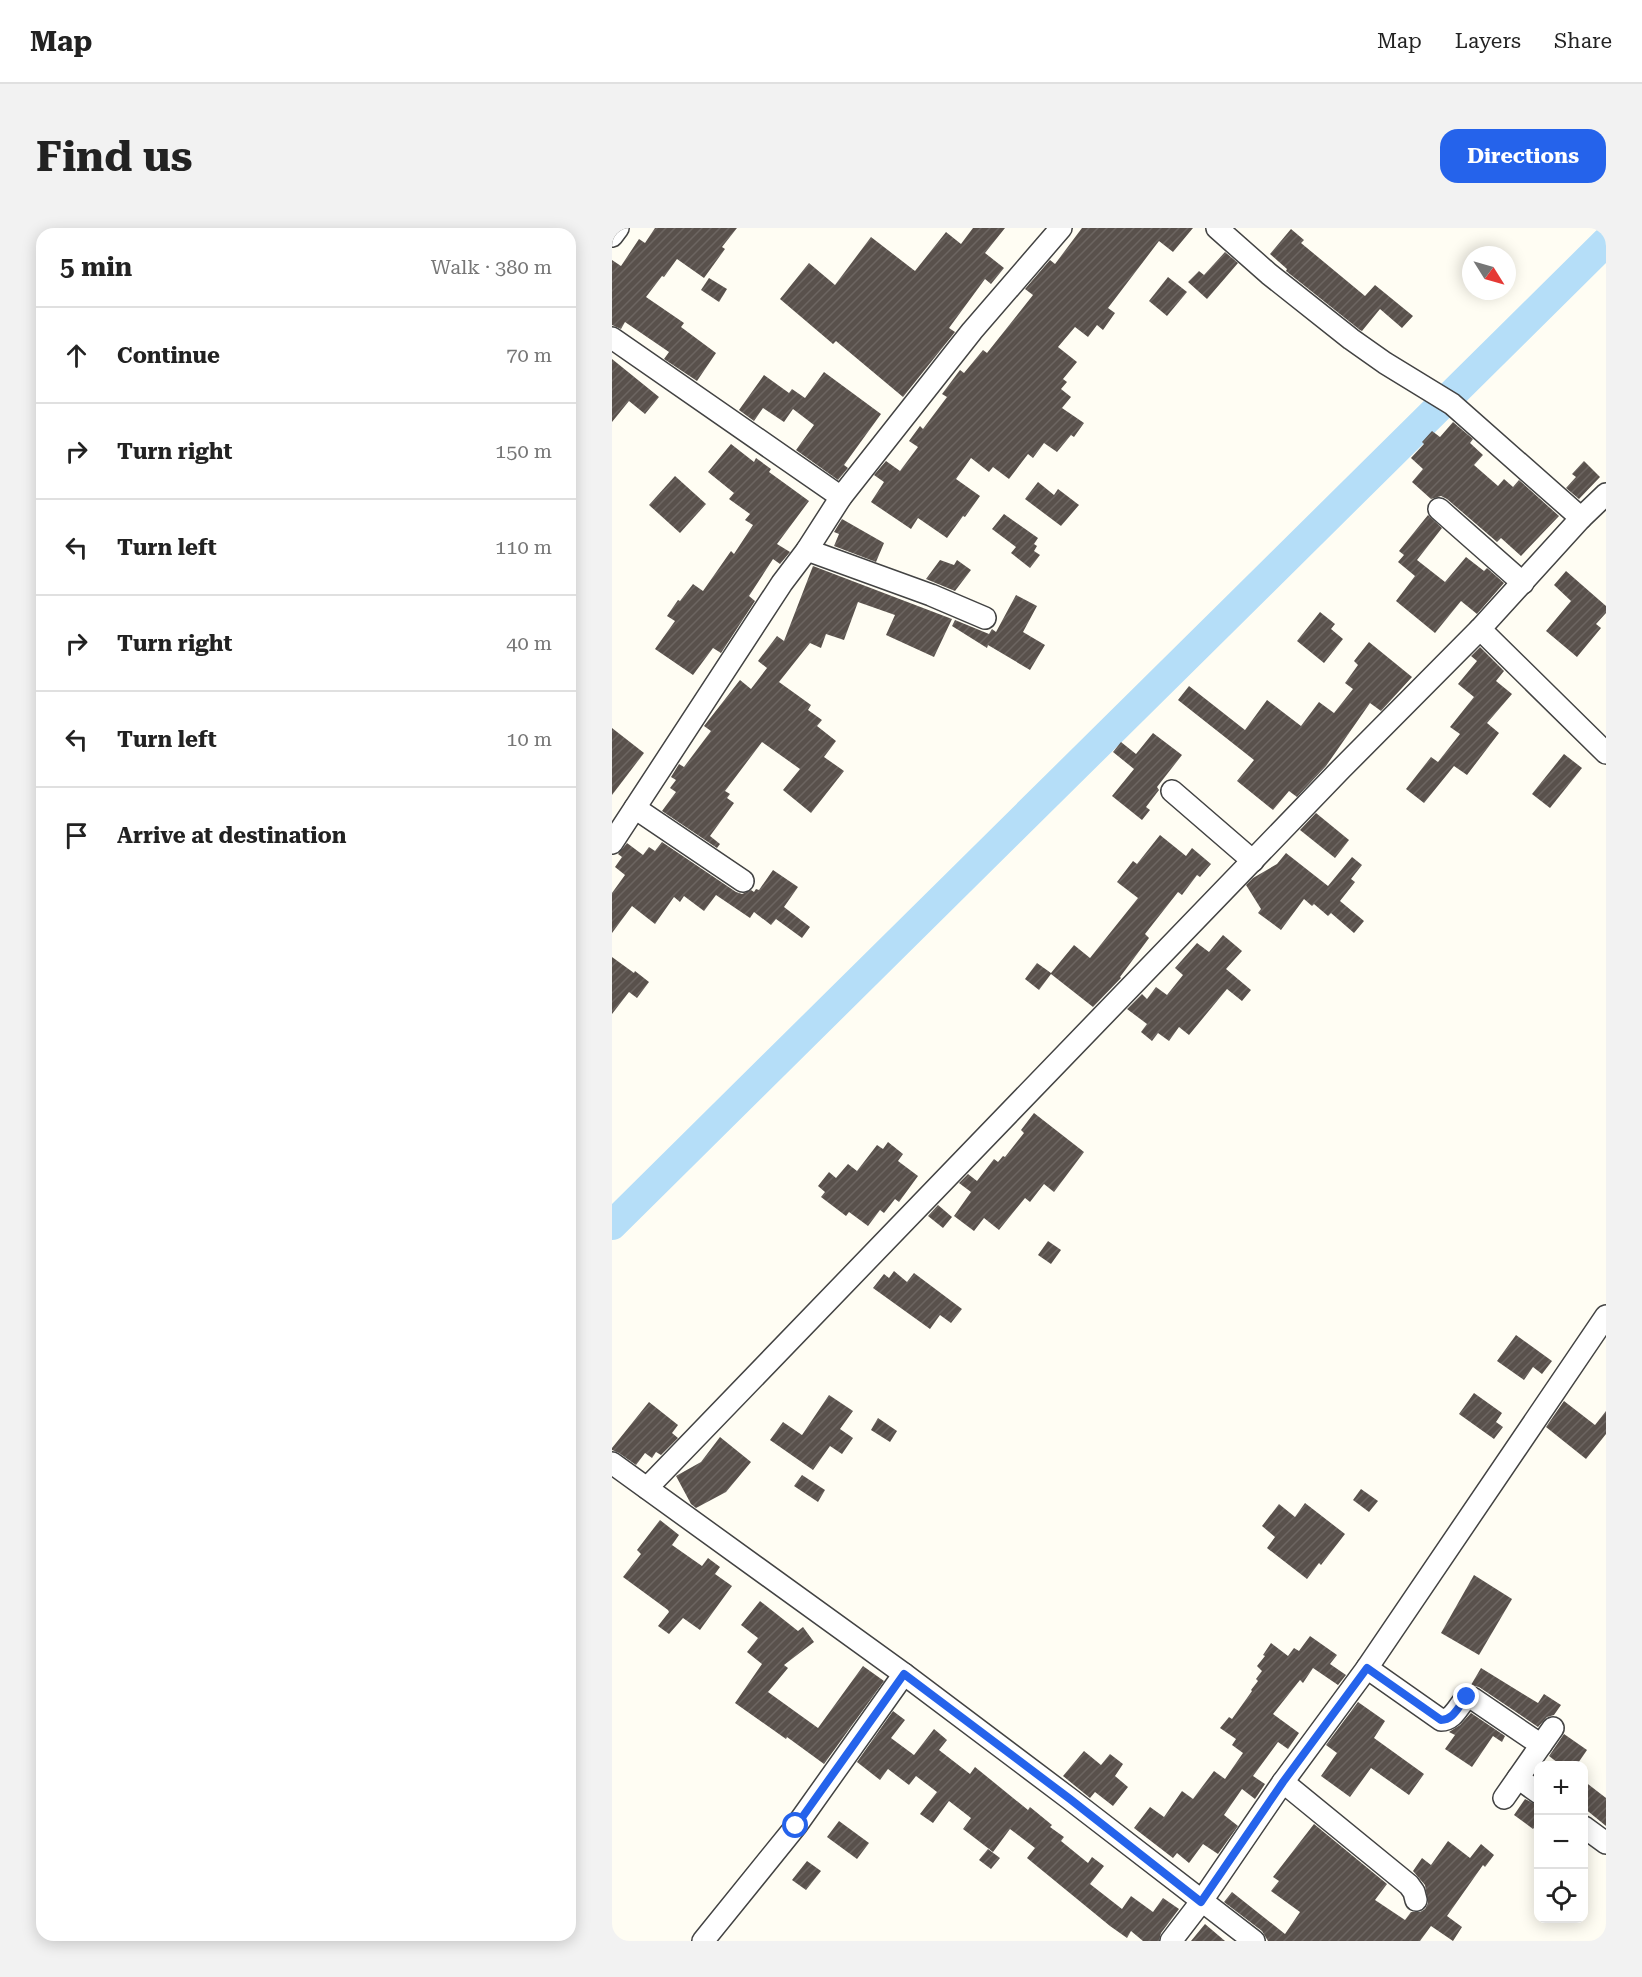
<!DOCTYPE html>
<html lang="en">
<head>
<meta charset="utf-8">
<style>
  :root { --surface:#fff; --page:#f2f2f2; --text:#222; --muted:#767676; --line:#e0e0e0; --accent:#2563eb }
  body { margin:0; font-family:"Roboto Serif",serif; background:var(--page); color:var(--text) }
  .controls { position:absolute; right:18px; bottom:18px; display:grid; overflow:hidden; border-radius:12px; box-shadow:0 3px 15px #0003 }
  .controls button { width:54px; height:54px; display:grid; place-items:center; padding:0; border:0; border-bottom:2px solid var(--line); background:var(--surface); color:var(--text); font:30px sans-serif }
  .compass { position:absolute; left:850px; top:18px; width:54px; height:54px; border-radius:50%; background:var(--surface); box-shadow:0 3px 15px #0003; rotate:127deg }
  .stop { position:absolute; width:18px; height:18px; margin:-14px; border:4px solid #2563eb; border-radius:50%; background:#fff }
  .stop.end { background:#2563eb; border-color:#fff; box-shadow:0 2px 6px #0008 }
  .list { margin:0; padding:0; list-style:none }
  h2 { display:flex; justify-content:space-between; align-items:center; height:78px; margin:0; padding:0 24px; font-size:26px }
  h2 small { font-size:20px; font-weight:400; color:var(--muted) }
  .list li { display:grid; grid-template-columns:39px 1fr auto; gap:18px; align-items:center; box-sizing:border-box; height:96px; padding:0 24px; border-top:2px solid var(--line) }
  .list b { display:block; font-size:22px; white-space:nowrap }
  .list em { font-size:20px; font-style:normal; color:var(--muted) }
  .icon { flex:none; width:33px; height:33px; fill:none; stroke:currentColor; stroke-width:2; stroke-linecap:round; stroke-linejoin:round }
  .map { position:relative; flex:none; width:994px; height:1713px; overflow:hidden; border-radius:18px }
  header { display:flex; align-items:center; gap:36px; box-sizing:border-box; height:84px; padding:0 30px; background:var(--surface); border-bottom:2px solid var(--line) }
  header strong { font-size:28px }
  nav { display:flex; gap:33px; margin-inline-start:auto; font-size:21px }
  .intro { display:flex; align-items:center; justify-content:space-between; box-sizing:border-box; height:144px; padding:0 36px }
  h1 { margin:0; font-size:42px }
  .button { padding:15px 27px; border-radius:18px; background:var(--accent); color:#fff; font-size:21px; font-weight:700 }
  main { display:flex; gap:36px; padding:0 36px }
  aside { flex:1; background:var(--surface); border-radius:18px; box-shadow:0 3px 15px #0003 }
  .map>svg:first-child { display:block }
  .lines { fill:none; stroke-linecap:round; stroke-linejoin:round }
  .river { stroke:#b5def8; stroke-width:30 }
  .building { fill:url(#building-hatch) }
  .minor-casing { stroke:#434343; stroke-width:24 }
  .minor { stroke:#fff; stroke-width:21 }
  .route { stroke:#2563eb; stroke-width:8 }
</style>
</head>
<body>
<header>
<strong>Map</strong>
<nav><a>Map</a><a>Layers</a><a>Share</a></nav>
</header>
<div class="intro"><h1>Find us</h1><a class="button">Directions</a></div>
<main>
<aside>
<h2>5 min<small>Walk · 380 m</small></h2>
<ul class="list">
<li><svg class="icon" aria-label="ahead" viewBox="0 0 24 24"><path d="M12 20V5M6 11l6-6 6 6"/></svg><div><b>Continue</b></div><em>70 m</em></li>
<li><svg class="icon" aria-label="right" viewBox="0 0 24 24"><path d="M7 20v-9h11M14 6l5 5-5 5"/></svg><div><b>Turn right</b></div><em>150 m</em></li>
<li><svg class="icon" aria-label="left" viewBox="0 0 24 24"><path d="M17 20v-9H6M10 6l-5 5 5 5"/></svg><div><b>Turn left</b></div><em>110 m</em></li>
<li><svg class="icon" aria-label="right" viewBox="0 0 24 24"><path d="M7 20v-9h11M14 6l5 5-5 5"/></svg><div><b>Turn right</b></div><em>40 m</em></li>
<li><svg class="icon" aria-label="left" viewBox="0 0 24 24"><path d="M17 20v-9H6M10 6l-5 5 5 5"/></svg><div><b>Turn left</b></div><em>10 m</em></li>
<li><svg class="icon" aria-label="arrive" viewBox="0 0 24 24"><path d="M6 21V4h12l-3 4 3 4H6"/></svg><div><b>Arrive at destination</b></div></li>
</ul>
</aside>
<div class="map">
<svg width="994" height="1713" viewBox="0 0 994 1713">
  <defs>
    <pattern id="building-hatch" width="6" height="6" patternUnits="userSpaceOnUse" patternTransform="scale(1.5)"><rect width="6" height="6" fill="#59514c"/><path d="M-1 1l2-2M0 6l6-6M5 7l2-2" fill="none" stroke="#6c6561"/></pattern>
  </defs>
  <rect width="100%" height="100%" fill="#fffdf3"/>
  <g class="lines">
    <path class="river" d="M0 997 994 14"/>
  </g>
  <g class="building">
    <path d="M43 0H125L110 19 113 21 92 50 65 31 52 49 50 48 34 69 72 95 69 99 104 125 85 153 52 131 57 124 13 94 9 101 0 97V32L9 38 27 11 33 15Z"/>
    <path d="M361 0H393L373 25 392 40 379 56 373 51 337 100 343 104 291 169 224 113 221 116 168 71 197 35 223 57 259 9 303 43 334 4 349 16Z"/>
    <path d="M470 0H581L561 24 547 13 496 80 503 85 491 102 485 97 476 109 463 99 446 119 465 134 451 151 455 154 449 161 459 169 450 180 472 195 462 209 459 207 445 224 432 215 421 230 416 226 397 251 381 239 377 244 359 230 344 251 368 268 353 289 351 288 335 310 306 290 299 301 259 274 272 254 262 247 274 233 288 243 306 219 297 213 308 198 311 201 335 169 330 166 348 142 352 145 371 122 375 125 421 67 413 61 438 32 443 36Z"/>
    <path d="M679 1 692 12 689 15 753 68 763 57 801 88 790 100 768 81 750 103 748 102 674 43 675 41 658 26Z"/>
    <path d="M613 24 626 35 595 71 576 54 587 43 592 47Z"/>
    <path d="M556 49 575 64 555 88 537 73Z"/>
    <path d="M97 50 115 61 107 74 89 62Z"/>
    <path d="M0 131 47 169 33 186 17 173 0 194Z"/>
    <path d="M212 144 269 186 232 237 236 240 226 252 184 222 202 197 181 181 172 194 151 180 142 193 127 182 152 147 177 165 180 161 193 170Z"/>
    <path d="M841 194 861 211 858 215 871 227 862 237 886 258 892 251 901 259 907 252 947 288 909 328 889 310 885 314 835 271 829 268 819 271 800 254 811 241 799 230 812 216 810 214 820 203 828 209Z"/>
    <path d="M119 216 142 234 144 230 159 241 157 244 197 273 165 316 178 324 168 336 161 331 137 368 143 373 109 425 101 420 81 447 43 421 63 393 55 388 66 372 68 373 81 356 91 363 119 323 122 326 141 297 133 292 138 286 117 271 122 265 96 244Z"/>
    <path d="M972 233 988 249 967 271 954 260 964 249 960 246Z"/>
    <path d="M63 248 94 276 68 305 37 277Z"/>
    <path d="M426 254 442 267 446 261 467 277 449 298 413 271Z"/>
    <path d="M392 286 426 310 422 316 425 318 422 323 428 327 418 340 399 325 404 319 380 301Z"/>
    <path d="M816 287 830 300 805 332 833 354 854 329 872 343 875 340 892 355 865 386 849 373 823 405 784 373 803 348 786 334 792 327 787 323Z"/>
    <path d="M230 291 272 315 264 334 222 318 227 306 222 304Z"/>
    <path d="M328 332 342 337 345 332 359 342 343 363 314 351Z"/>
    <path d="M201 338 340 391 322 429 274 407 283 387 246 374 232 412 214 406 209 420 198 415 167 454 199 477 196 482 210 492 205 498 224 513 212 529 232 543 199 585 171 562 188 541 150 514 113 563 118 566 115 570 122 575 98 608 108 616 105 620 50 583 64 564 58 560 64 552 59 549 67 536 72 539 99 503 92 498 128 452 139 461 155 440 146 433 165 408 172 413Z"/>
    <path d="M954 343 994 378V385L984 396 989 400 965 429 934 403 959 373 942 357Z"/>
    <path d="M404 367 425 378 411 404 433 417 418 442 376 417 375 420 340 398 343 392 377 406 380 401 384 404Z"/>
    <path d="M708 384 723 396 719 401 731 411 712 435 685 413Z"/>
    <path d="M757 414 800 449 769 483 758 475 714 538 685 569 677 563 661 582 625 553 642 532 566 472 577 458 633 502 655 472 689 498 707 474 722 485 741 461 733 455 746 437 742 433Z"/>
    <path d="M868 419 892 443 884 453 900 466 875 495 887 505 855 547 842 538 812 575 794 561 819 529 826 534 848 506 838 499 862 469 846 456 865 433 859 428Z"/>
    <path d="M0 500 32 525 0 567Z"/>
    <path d="M541 505 570 527 545 559 547 562 534 579 538 582 530 592 500 568 522 541 501 524 509 514 524 526Z"/>
    <path d="M952 526 970 540 938 580 920 566Z"/>
    <path d="M704 585 737 612 723 630 688 602Z"/>
    <path d="M548 607 574 628 580 620 599 636 588 649 585 647 570 667 566 664 533 706 537 710 508 749 509 750 481 779 439 746 427 762 413 751 425 735 439 745 462 717 478 730 526 670 505 654 521 633 525 636Z"/>
    <path d="M50 614 124 664 130 666 139 662 142 664 144 661 147 662 161 642 186 659 172 679 198 699 190 710 164 691 159 697 142 684 138 690 104 667 92 683 72 668 68 674 62 669 43 696 20 678 0 705V665L13 647 3 639 10 629 6 626 15 615 31 627 37 619 43 623Z"/>
    <path d="M674 625 716 658 740 629 750 637 739 651 743 654 728 673 752 693 742 705 719 685 716 688 702 676 700 678 692 671 669 702 646 685 649 681 634 657 641 650 665 636Z"/>
    <path d="M611 707 630 723 614 741 639 762 630 773 615 761 577 807 567 799 557 813 546 805 540 813 529 804 535 796 515 781 530 766 535 771 544 759 555 767 571 747 563 740 585 715 597 724Z"/>
    <path d="M0 729 22 745 23 743 37 754 25 770 17 764 0 786Z"/>
    <path d="M422 885 472 924 442 964 432 956 418 974 413 970 387 1002 372 990 362 1003 342 988 359 964 347 955 356 946 365 953 382 931 386 934 391 928 393 929 412 905 409 902Z"/>
    <path d="M276 914 291 926 286 933 306 948 287 974 283 971 272 985 268 982 256 998 237 984 234 988 209 969 213 964 206 958 217 944 224 950 236 936 245 943 265 917 271 921Z"/>
    <path d="M326 977 340 989 331 1000 316 988Z"/>
    <path d="M436 1013 449 1022 439 1036 426 1027Z"/>
    <path d="M282 1043 295 1054 302 1045 350 1081 339 1095 328 1087 318 1101 261 1060 272 1046 277 1050Z"/>
    <path d="M904 1107 940 1133 930 1146 921 1139 912 1152 885 1133Z"/>
    <path d="M862 1165 890 1185 884 1194 891 1199 882 1211 847 1186Z"/>
    <path d="M217 1167 241 1183 228 1201 241 1210 230 1226 218 1218 201 1242 158 1212 171 1194 190 1207Z"/>
    <path d="M952 1173 983 1197 994 1183V1206L974 1231 934 1199Z"/>
    <path d="M37 1174 66 1197 60 1205 66 1210 49 1227 44 1224 40 1230 33 1225 24 1237 7 1225 0 1222V1220Z"/>
    <path d="M266 1190 285 1203 278 1214 259 1202Z"/>
    <path d="M108 1209 139 1234 114 1264 84 1280 79 1276 64 1248 89 1234Z"/>
    <path d="M190 1247 213 1262 206 1274 182 1258Z"/>
    <path d="M749 1261 766 1273 757 1284 741 1272Z"/>
    <path d="M693 1275 733 1306 709 1337 707 1335 695 1351 655 1320 663 1309 650 1298 667 1276 683 1289Z"/>
    <path d="M48 1292 67 1307 60 1317 90 1338 96 1330 108 1339 103 1346 120 1358 88 1402 71 1390 57 1406 46 1398 57 1384 56 1382 11 1349 29 1326 25 1322Z"/>
    <path d="M862 1347 900 1371 867 1427 829 1405Z"/>
    <path d="M148 1373 186 1403 191 1399 202 1414 172 1437 176 1440 156 1464 206 1500 251 1438 272 1453 212 1536 175 1509 174 1511 123 1475 150 1436 135 1424 146 1410 129 1397Z"/>
    <path d="M698 1408 725 1427 718 1436 734 1447 726 1457 701 1440 691 1455 688 1452 661 1486 687 1505 676 1521 666 1514 641 1548 653 1556 643 1571 630 1561 612 1587 626 1598 606 1626 591 1616 577 1635 565 1625 561 1630 522 1600 538 1579 552 1589 570 1563 581 1571 602 1543 613 1551 631 1525 620 1517 624 1511 608 1500 617 1489 620 1491 640 1463 639 1462 646 1453 644 1451 650 1443 645 1438 653 1428 651 1427 659 1415 676 1428 682 1420 687 1423Z"/>
    <path d="M869 1440 926 1475 932 1466 949 1477 942 1487 935 1489 926 1499 867 1459 859 1457Z"/>
    <path d="M746 1474 773 1493 762 1510 812 1546 797 1567 759 1540 738 1569 709 1548 725 1525 714 1517Z"/>
    <path d="M281 1483 293 1492 279 1510 302 1527 322 1501 335 1512 327 1522 358 1546 363 1539 416 1582 418 1579 440 1597 438 1599 452 1609 449 1613 476 1635 480 1629 492 1638 478 1656 510 1681 519 1668 541 1684 551 1670 567 1681 549 1705 547 1713H531L519 1703 515 1710 498 1698 415 1630 423 1620 398 1601 381 1624 351 1601 359 1590 337 1573 321 1595 308 1586 325 1564 304 1548 297 1557 276 1541 268 1552 245 1534Z"/>
    <path d="M859 1485 893 1508 890 1514 881 1508 860 1539 833 1521 843 1507 837 1504 848 1497Z"/>
    <path d="M952 1506 975 1522 964 1538H950L937 1528Z"/>
    <path d="M472 1523 489 1537 498 1526 511 1536 503 1548 516 1559 501 1578 483 1564 478 1570 451 1548Z"/>
    <path d="M972 1553 994 1570V1598L972 1580Z"/>
    <path d="M913 1571 927 1578V1593L921 1601 902 1587Z"/>
    <path d="M227 1593 257 1615 245 1631 215 1609Z"/>
    <path d="M702 1596 775 1656 763 1672 793 1692 799 1684H808L813 1681 816 1675 813 1657 801 1643 810 1630 819 1637 836 1613 858 1630 869 1616 882 1627 873 1639 871 1637 835 1688 850 1699 841 1713 819 1698 808 1713H656L650 1703 612 1674 620 1664 673 1706 688 1684 659 1663 667 1653 661 1649Z"/>
    <path d="M376 1621 388 1630 379 1641 367 1632Z"/>
    <path d="M195 1633 209 1643 194 1662 180 1652Z"/>
    <path d="M593 1696 613 1713H579Z"/>
  </g>
  <g class="lines">
    <g class="minor-casing">
      <g id="minor">
        <path d="M605 0 657 46 739 111 773 135 840 176 969 290"/>
        <path d="M0 8 6 0"/>
        <path d="M0 110 229 269"/>
        <path d="M827 281 911 355"/>
        <path d="M195 322 319 367 373 390"/>
        <path d="M868 401 994 525"/>
        <path d="M560 563 641 633"/>
        <path d="M23 580 131 653"/>
        <path d="M0 615 170 355 195 322 229 269 360 103 449 0"/>
        <path d="M0 1235 292 1446 458 1571 642 1713"/>
        <path d="M35 1260 729 541 868 401 969 290 994 266"/>
        <path d="M755 1440 829 1492C842 1492 846 1478 855 1469L860 1470 929 1517 892 1570"/>
        <path d="M929 1517 941 1500"/>
        <path d="M906 1550 927 1565"/>
        <path d="M671 1554 797 1657 802 1664 804 1672"/>
        <path d="M972 1599 994 1615"/>
        <path d="M91 1713 184 1598 292 1446"/>
        <path d="M559 1713 589 1674 671 1554 755 1440 994 1088"/>
      </g>
    </g>
    <use href="#minor" class="minor"/>
  </g>
  <g class="lines">
    <path class="route" d="M184 1598 292 1446 458 1571 589 1674 671 1554 755 1440 829 1492C842 1492 846 1478 855 1469"/>
  </g>
</svg>
<div class="controls">
<button>+</button>
<button>−</button>
<button><svg class="icon" aria-label="locate" viewBox="0 0 24 24"><circle cx="12" cy="12" r="6"/><path d="M12 2v4M12 18v4M2 12h4M18 12h4"/></svg></button>
</div>
<svg class="compass" viewBox="-18 -18 36 36"><path d="M0-13l5 13h-10z" fill="#e53935"/><path d="M0 13l5-13h-10z" fill="#767676"/></svg>
<div class="stop" style="left:184px;top:1598px"></div>
<div class="stop end" style="left:855px;top:1469px"></div>
</div>
</main>
</body>
</html>
